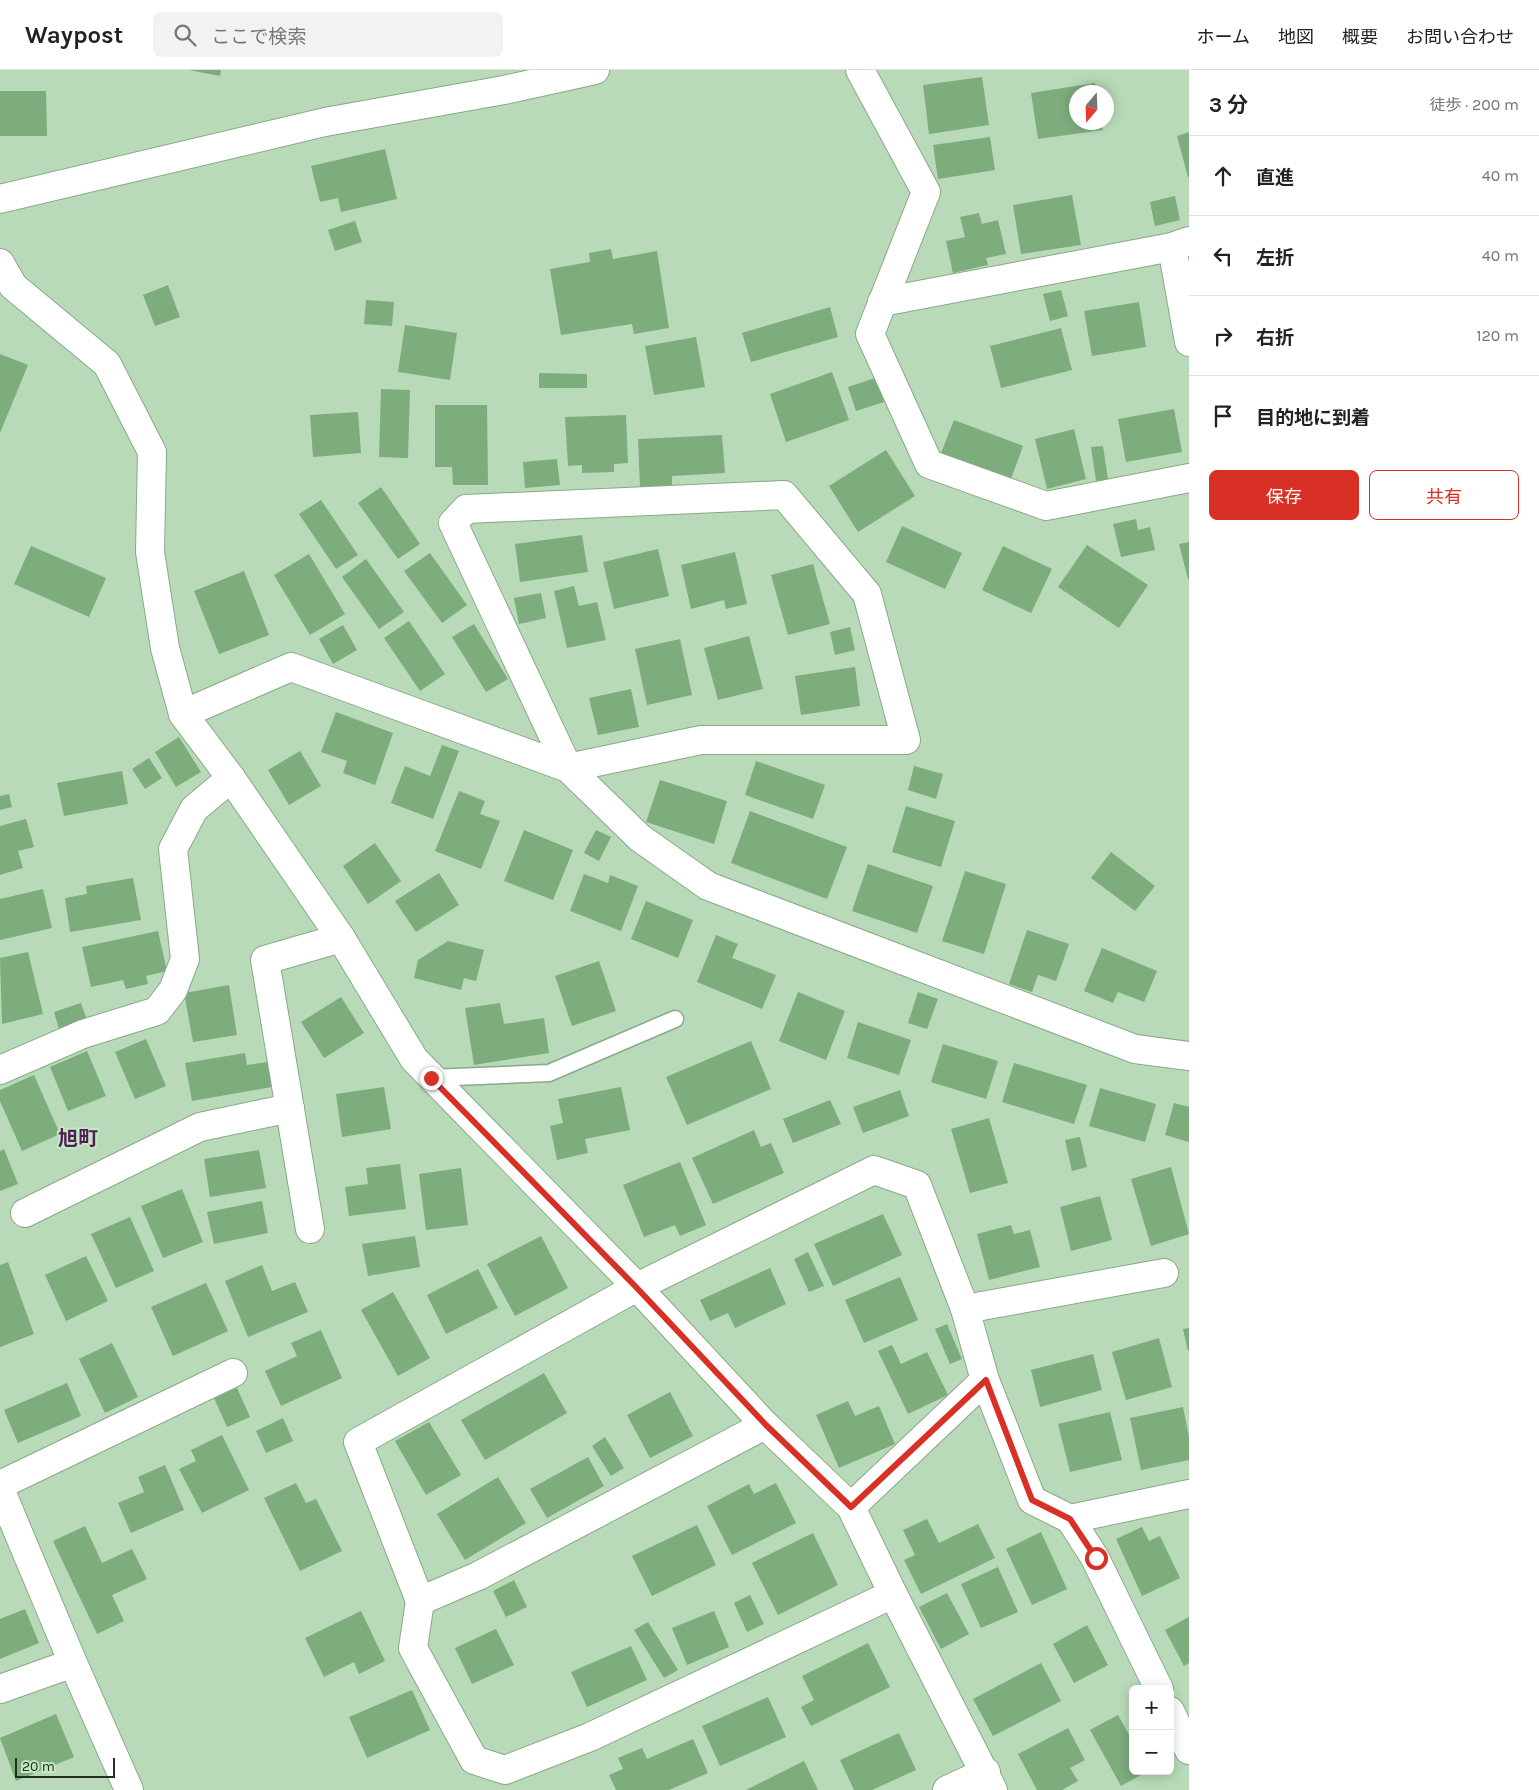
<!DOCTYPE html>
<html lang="ja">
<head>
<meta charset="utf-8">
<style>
  :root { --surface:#fff; --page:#f2f2f2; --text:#222; --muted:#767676; --line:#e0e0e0; --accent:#d93025 }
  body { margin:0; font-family:Karla,"Noto Sans JP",sans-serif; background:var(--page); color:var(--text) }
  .controls { position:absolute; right:15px; bottom:15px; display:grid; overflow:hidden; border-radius:8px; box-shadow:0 2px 12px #0003 }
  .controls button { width:45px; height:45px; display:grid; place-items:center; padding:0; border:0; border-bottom:1px solid var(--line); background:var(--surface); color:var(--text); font:25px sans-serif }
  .compass { position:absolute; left:1069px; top:15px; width:45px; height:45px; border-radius:50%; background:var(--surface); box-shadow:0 2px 12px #0003; rotate:199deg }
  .scale { position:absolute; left:15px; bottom:12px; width:100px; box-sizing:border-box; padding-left:5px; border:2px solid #222f22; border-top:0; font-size:14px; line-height:18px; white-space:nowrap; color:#222f22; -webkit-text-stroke:4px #c6e7c5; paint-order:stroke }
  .stop { position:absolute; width:15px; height:15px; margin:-11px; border:4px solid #d93025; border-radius:50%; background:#fff }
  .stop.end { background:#d93025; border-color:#fff; box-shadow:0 1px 5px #0008 }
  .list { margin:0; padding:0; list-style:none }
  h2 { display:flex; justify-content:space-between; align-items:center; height:65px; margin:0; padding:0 20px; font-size:21px }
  h2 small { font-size:16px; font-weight:400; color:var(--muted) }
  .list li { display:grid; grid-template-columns:32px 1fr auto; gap:15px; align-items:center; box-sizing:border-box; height:80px; padding:0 20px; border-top:1px solid var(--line) }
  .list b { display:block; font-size:19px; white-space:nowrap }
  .list em { font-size:16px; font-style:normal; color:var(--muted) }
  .actions { display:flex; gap:10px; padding:15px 20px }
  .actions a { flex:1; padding:11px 0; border:1px solid var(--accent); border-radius:8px; text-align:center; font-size:18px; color:var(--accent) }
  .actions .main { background:var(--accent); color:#fff }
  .icon { flex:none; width:28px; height:28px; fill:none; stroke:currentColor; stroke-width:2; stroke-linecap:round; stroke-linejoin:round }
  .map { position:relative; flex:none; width:1189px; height:1720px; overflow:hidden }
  header { display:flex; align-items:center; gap:30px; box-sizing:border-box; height:70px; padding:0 25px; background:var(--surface); border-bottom:1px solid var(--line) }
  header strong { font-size:24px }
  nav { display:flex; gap:28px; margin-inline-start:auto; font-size:18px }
  .search { width:350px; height:45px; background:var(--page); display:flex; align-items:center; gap:12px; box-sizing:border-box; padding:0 18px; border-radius:8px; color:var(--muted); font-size:19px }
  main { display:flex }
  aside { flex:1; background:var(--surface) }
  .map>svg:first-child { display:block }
  .building { fill:#7dac7d }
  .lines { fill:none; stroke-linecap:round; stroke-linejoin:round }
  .service-casing { stroke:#89a989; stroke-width:19 }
  .minor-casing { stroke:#89a989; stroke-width:30 }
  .service { stroke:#fff; stroke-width:16 }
  .minor { stroke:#fff; stroke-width:28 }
  .route { stroke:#d93025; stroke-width:6 }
  .labels { text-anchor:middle; stroke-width:4; stroke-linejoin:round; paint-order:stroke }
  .quarter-label { font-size:20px; font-weight:bold; fill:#4f2153; stroke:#c6e7c5 }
</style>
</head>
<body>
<header>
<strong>Waypost</strong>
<div class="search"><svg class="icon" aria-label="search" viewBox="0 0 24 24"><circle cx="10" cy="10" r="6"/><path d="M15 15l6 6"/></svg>ここで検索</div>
<nav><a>ホーム</a><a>地図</a><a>概要</a><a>お問い合わせ</a></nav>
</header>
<main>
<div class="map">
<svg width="1189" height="1720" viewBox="0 0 1189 1720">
  <rect width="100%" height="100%" fill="#b9dab8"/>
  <g class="building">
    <path d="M189 0H221L220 6Z"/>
    <path d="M982 7 989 55 929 64 923 15Z"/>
    <path d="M1095 13 1097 22H1076V52H1101L1103 60 1038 69 1031 23Z"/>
    <path d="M0 21H46L47 66H0Z"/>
    <path d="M1189 62V107H1188L1177 66Z"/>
    <path d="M990 67 995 100 938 109 933 75Z"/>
    <path d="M385 79 397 129 341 142 338 128 320 132 311 96Z"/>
    <path d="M1072 125 1081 175 1021 184 1013 135Z"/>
    <path d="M1175 126 1180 150 1155 156 1150 132Z"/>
    <path d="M979 143 982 154 998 150 1006 184 986 188 988 195 953 203 946 171 965 167 960 147Z"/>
    <path d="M355 151 362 172 335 181 328 160Z"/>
    <path d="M611 179 613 189 657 181 669 258 634 264 632 254 561 265 550 199 590 192 589 183Z"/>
    <path d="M168 215 180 247 155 256 143 225Z"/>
    <path d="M1061 220 1068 246 1050 251 1043 224Z"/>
    <path d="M366 230 394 232 392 256 364 254Z"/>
    <path d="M1139 232 1146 277 1092 286 1084 241Z"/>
    <path d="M830 237 838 267 751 292 742 263Z"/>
    <path d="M405 255 457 263 450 310 398 302Z"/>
    <path d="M1061 258 1072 300 1001 318 990 276Z"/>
    <path d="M696 267 705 317 654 325 645 276Z"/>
    <path d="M0 284 28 295 0 363Z"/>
    <path d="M832 302 849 350 786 372 770 324Z"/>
    <path d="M539 303 587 304V318H539Z"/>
    <path d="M875 308 884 332 856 341 848 317Z"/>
    <path d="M381 319 410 320 408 388 379 387Z"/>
    <path d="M435 335H487L488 415H453L452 397H435Z"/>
    <path d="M1174 339 1182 382 1126 392 1118 349Z"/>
    <path d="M358 342 361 383 313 387 310 345Z"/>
    <path d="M626 345 628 393 614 394V402L582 403V395L568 396 565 347Z"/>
    <path d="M954 350 1023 376 1011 409 941 383Z"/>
    <path d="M1074 359 1086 409 1047 419 1035 369Z"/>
    <path d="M722 365 725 403 672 406V416L640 417 638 369Z"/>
    <path d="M1103 376 1108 409 1096 411 1091 377Z"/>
    <path d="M886 380 915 426 858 462 829 416Z"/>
    <path d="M557 389 560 415 525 418 523 392Z"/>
    <path d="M381 417 420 474 398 489 358 433Z"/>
    <path d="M321 430 358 485 336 499 299 444Z"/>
    <path d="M1136 449 1138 460 1150 457 1155 480 1121 487 1113 454Z"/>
    <path d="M902 456 962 483 945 519 886 492Z"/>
    <path d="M582 465 588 502 520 512 515 474Z"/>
    <path d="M1189 472V509H1188L1179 474Z"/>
    <path d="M1087 475 1148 515 1119 558 1058 517Z"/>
    <path d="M31 476 106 508 89 547 14 514Z"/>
    <path d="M1003 476 1052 499 1031 543 982 520Z"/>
    <path d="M658 479 669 526 614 539 603 492Z"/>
    <path d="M735 482 747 534 726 539 724 530 691 539 681 495Z"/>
    <path d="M430 483 467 535 442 553 404 501Z"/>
    <path d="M309 484 345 544 310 565 274 505Z"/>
    <path d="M366 489 404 542 379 559 342 507Z"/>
    <path d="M813 494 830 554 788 565 771 505Z"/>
    <path d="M244 501 269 565 219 584 194 521Z"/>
    <path d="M574 516 579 536 597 532 606 570 567 578 554 521Z"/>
    <path d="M541 523 546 548 519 554 514 528Z"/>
    <path d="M409 551 445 604 420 621 384 568Z"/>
    <path d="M474 554 508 609 486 622 452 567Z"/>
    <path d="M343 555 357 580 333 594 319 569Z"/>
    <path d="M850 557 855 580 835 585 830 562Z"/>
    <path d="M749 566 763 619 718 630 704 578Z"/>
    <path d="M680 569 692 625 647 635 635 579Z"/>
    <path d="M855 597 860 636 801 645 795 606Z"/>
    <path d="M631 619 639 657 598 665 589 628Z"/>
    <path d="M336 642 393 663 375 715 343 703 347 691 321 682Z"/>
    <path d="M179 667 201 702 176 717 155 682Z"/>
    <path d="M442 675 459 681 433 749 391 733 405 696 430 706Z"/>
    <path d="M300 681 321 716 289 735 268 700Z"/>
    <path d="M149 688 162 708 145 719 132 699Z"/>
    <path d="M756 691 825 715 813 749 745 725Z"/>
    <path d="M914 696 943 704 936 729 908 720Z"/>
    <path d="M122 701 128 734 64 746 57 713Z"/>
    <path d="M660 710 727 731 714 774 646 752Z"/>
    <path d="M459 721 485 731 480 744 500 751 481 799 435 781Z"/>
    <path d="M9 724 12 737 0 740V726Z"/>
    <path d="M906 736 955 751 941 797 892 782Z"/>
    <path d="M750 741 847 777 827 829 731 793Z"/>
    <path d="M26 749 34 777 18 781 23 798 0 805V756Z"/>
    <path d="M524 760 573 780 553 830 504 811Z"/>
    <path d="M596 760 611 767 599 791 584 783Z"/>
    <path d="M375 773 401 811 368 834 343 796Z"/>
    <path d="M1111 782 1155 816 1135 841 1091 808Z"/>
    <path d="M868 794 933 816 917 863 852 841Z"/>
    <path d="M965 801 1006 814 984 884 942 871Z"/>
    <path d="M439 803 459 835 416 862 395 831Z"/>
    <path d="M584 804 608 813 610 805 638 816 621 861 570 841Z"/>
    <path d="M133 808 141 850 70 862 65 828 87 824 86 816Z"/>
    <path d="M43 819 52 858 0 870V829Z"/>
    <path d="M646 831 693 850 678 888 631 869Z"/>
    <path d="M1027 860 1069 874 1056 911 1038 905 1032 922 1009 914Z"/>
    <path d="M158 861 167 901 146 906 148 914 126 919 123 910 91 917 82 877Z"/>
    <path d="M716 865 738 874 732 888 776 905 762 939 697 912Z"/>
    <path d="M448 871 484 880 476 911 464 908 461 920 414 908 418 890Z"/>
    <path d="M1102 878 1157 901 1144 932 1118 922 1113 933 1084 921Z"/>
    <path d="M28 882 43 944 2 954 0 888Z"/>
    <path d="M599 891 616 941 572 956 555 906Z"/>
    <path d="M229 915 237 965 193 972 184 923Z"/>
    <path d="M798 922 845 941 826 990 779 971Z"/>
    <path d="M918 922 938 929 927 959 908 953Z"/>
    <path d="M341 927 364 963 324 988 301 952Z"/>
    <path d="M81 933 88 953 60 962 54 942Z"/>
    <path d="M500 933 504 954 544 948 549 983 474 995 465 938Z"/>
    <path d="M858 952 911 970 899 1005 847 988Z"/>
    <path d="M146 969 166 1016 135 1029 115 982Z"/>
    <path d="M751 971 771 1019 687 1055 666 1007Z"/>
    <path d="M943 974 998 991 986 1029 931 1012Z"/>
    <path d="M87 981 106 1026 68 1041 50 997Z"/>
    <path d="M245 983 247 995 268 992 272 1017 192 1031 185 993Z"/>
    <path d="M1014 993 1087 1015 1074 1054 1002 1032Z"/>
    <path d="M34 1005 60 1064 22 1081 0 1031V1020Z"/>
    <path d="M384 1017 391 1059 342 1067 336 1024Z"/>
    <path d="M621 1017 630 1060 585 1069 588 1083 557 1090 550 1056 563 1053 558 1029Z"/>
    <path d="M1100 1018 1156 1034 1145 1072 1089 1056Z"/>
    <path d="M900 1020 909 1046 863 1063 853 1037Z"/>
    <path d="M830 1030 841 1054 793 1073 783 1049Z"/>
    <path d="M1174 1033 1189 1037V1072L1165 1065Z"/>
    <path d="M989 1048 1008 1113 970 1123 951 1059Z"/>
    <path d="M754 1060 761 1077 771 1073 784 1103 713 1134 692 1088Z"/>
    <path d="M1080 1067 1087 1097 1072 1101 1065 1070Z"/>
    <path d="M4 1079 18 1114 0 1121V1081Z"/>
    <path d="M259 1080 266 1118 210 1127 204 1089Z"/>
    <path d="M680 1092 706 1155 680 1166 675 1155 644 1167 623 1115Z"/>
    <path d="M400 1094 406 1139 349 1146 345 1117 368 1114 366 1098Z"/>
    <path d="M1171 1097 1189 1164 1151 1176 1131 1109Z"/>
    <path d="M461 1098 468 1155 426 1160 419 1104Z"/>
    <path d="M182 1119 203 1172 163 1188 141 1136Z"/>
    <path d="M1100 1126 1112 1170 1071 1181 1060 1137Z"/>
    <path d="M262 1131 268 1163 214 1174 207 1142Z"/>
    <path d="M883 1144 902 1185 833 1216 814 1174Z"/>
    <path d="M130 1147 154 1201 116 1218 91 1164Z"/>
    <path d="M1011 1155 1014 1164 1030 1160 1040 1197 989 1210 977 1164Z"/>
    <path d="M415 1166 420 1197 368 1206 362 1174Z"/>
    <path d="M541 1166 568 1218 515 1246 487 1194Z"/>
    <path d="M808 1182 824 1216 809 1222 794 1189Z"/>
    <path d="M86 1186 108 1231 66 1251 45 1205Z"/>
    <path d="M8 1192 34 1264 0 1277V1195Z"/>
    <path d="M262 1195 272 1221 295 1212 308 1242 248 1267 225 1211Z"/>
    <path d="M770 1198 786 1234 735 1258 728 1243 710 1251 700 1230Z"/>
    <path d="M478 1199 498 1238 446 1264 427 1225Z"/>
    <path d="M900 1207 918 1250 864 1273 845 1230Z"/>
    <path d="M206 1213 228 1261 173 1286 151 1237Z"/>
    <path d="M393 1222 430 1288 398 1306 361 1240Z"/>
    <path d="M947 1254 962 1289 950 1294 935 1259Z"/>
    <path d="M1189 1258V1281H1188L1183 1259Z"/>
    <path d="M321 1260 342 1308 281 1336 265 1301 297 1286 291 1273Z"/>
    <path d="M1159 1268 1172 1317 1126 1330 1112 1282Z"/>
    <path d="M112 1273 138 1327 105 1343 79 1289Z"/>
    <path d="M892 1275 901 1294 927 1282 948 1325 908 1344 878 1281Z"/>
    <path d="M1093 1284 1102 1320 1040 1337 1031 1300Z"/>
    <path d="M544 1303 567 1343 485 1390 461 1350Z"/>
    <path d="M67 1313 81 1346 18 1373 4 1340Z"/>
    <path d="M237 1318 250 1347 227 1357 214 1328Z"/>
    <path d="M670 1322 693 1366 650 1388 627 1345Z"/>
    <path d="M848 1331 855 1346 879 1336 895 1374 839 1398 816 1345Z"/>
    <path d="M1183 1337 1189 1367V1390L1141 1400 1130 1348Z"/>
    <path d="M1110 1342 1122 1390 1070 1402 1058 1354Z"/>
    <path d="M283 1348 293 1371 266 1383 256 1361Z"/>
    <path d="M429 1352 461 1405 426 1425 395 1371Z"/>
    <path d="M222 1365 249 1420 202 1443 179 1399 196 1391 191 1380Z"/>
    <path d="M605 1367 624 1398 611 1406 592 1376Z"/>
    <path d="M588 1387 604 1416 547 1448 530 1419Z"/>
    <path d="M165 1395 184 1440 131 1463 118 1433 144 1422 138 1407Z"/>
    <path d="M498 1407 526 1453 465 1490 437 1444Z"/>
    <path d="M296 1413 306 1433 316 1429 342 1481 300 1501 264 1428Z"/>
    <path d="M776 1413 796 1453 732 1485 707 1436 749 1414 754 1424Z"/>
    <path d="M927 1449 939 1473 978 1454 995 1488 921 1524 904 1490 915 1485 903 1460Z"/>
    <path d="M697 1455 716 1495 652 1526 632 1486Z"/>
    <path d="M85 1456 102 1493 132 1479 147 1509 112 1525 124 1551 97 1564 53 1471Z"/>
    <path d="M1142 1457 1149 1471 1160 1466 1180 1508 1142 1526 1116 1469Z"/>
    <path d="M1041 1462 1067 1519 1032 1535 1006 1479Z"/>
    <path d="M813 1463 838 1515 778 1545 752 1493Z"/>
    <path d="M998 1497 1018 1542 981 1558 961 1514Z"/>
    <path d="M514 1510 527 1537 506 1547 493 1521Z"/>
    <path d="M947 1523 969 1564 941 1579 919 1537Z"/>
    <path d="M750 1525 764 1554 747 1562 734 1533Z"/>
    <path d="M25 1539 39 1573 0 1589V1549Z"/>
    <path d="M361 1541 385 1591 359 1604 354 1592 324 1607 305 1568Z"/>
    <path d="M714 1541 729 1577 687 1595 672 1558Z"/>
    <path d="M1189 1547V1593L1184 1596 1165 1560Z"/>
    <path d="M648 1552 678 1600 664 1608 634 1560Z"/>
    <path d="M1087 1555 1108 1595 1074 1613 1053 1574Z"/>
    <path d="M496 1559 514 1595 472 1614 455 1578Z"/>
    <path d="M868 1573 890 1617 811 1656 801 1637 814 1630 802 1606Z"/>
    <path d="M631 1576 647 1610 587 1637 571 1602Z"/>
    <path d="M1041 1593 1061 1631 993 1666 973 1629Z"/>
    <path d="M412 1620 430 1660 367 1688 349 1647Z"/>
    <path d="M768 1627 786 1667 720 1696 702 1656Z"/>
    <path d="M56 1644 74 1687 16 1711 0 1668Z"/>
    <path d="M1118 1645 1133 1672V1701H1148L1121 1716 1090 1660Z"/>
    <path d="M1068 1658 1085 1690 1070 1698 1078 1711 1062 1720H1037L1018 1684Z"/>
    <path d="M899 1663 916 1700 872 1720H854L840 1690Z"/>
    <path d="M693 1669 708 1703 669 1720H616L609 1705 623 1699 618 1688 642 1678 647 1689Z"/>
    <path d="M804 1691 818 1720H746Z"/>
  </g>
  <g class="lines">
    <g class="service-casing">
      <path id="service" d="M431 1008 549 1003 675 949"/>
    </g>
    <g class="minor-casing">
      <g id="minor">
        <path d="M860 0 926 122 870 264 929 394 1046 436 1189 408"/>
        <path d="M0 129 325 52 504 20 595 0"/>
        <path d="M1172 177 1189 272"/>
        <path d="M0 193 13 216 107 294 152 382 150 482 165 578 183 644 231 708 341 868 414 989 637 1217 765 1355 851 1437 893 1524 993 1720"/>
        <path d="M882 232 1172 177 1189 171"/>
        <path d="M784 425 867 524 906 670H701L568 698 453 453 466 439Z"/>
        <path d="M183 644 291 597 568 698 640 768 708 816 1135 979 1189 986"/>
        <path d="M0 1000 83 964 157 941 173 920 185 889 173 779 194 739 231 708"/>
        <path d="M25 1143 200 1057 290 1038"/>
        <path d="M310 1159 265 890 341 868"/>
        <path d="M965 1239 1164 1203"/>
        <path d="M765 1355 478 1506 420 1531 413 1578 474 1690 505 1700 590 1667 893 1524"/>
        <path d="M0 1415 233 1303"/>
        <path d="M0 1419 73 1593"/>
        <path d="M851 1437 985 1310"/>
        <path d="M1070 1449 1189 1424"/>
        <path d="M420 1531 358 1372 637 1217 874 1100 917 1115 965 1239 985 1310 1032 1430 1070 1449 1095 1488 1159 1619"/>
        <path d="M0 1619 73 1593 129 1720"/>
        <path d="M1170 1641 1189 1680"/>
        <path d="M947 1720 986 1702"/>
      </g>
    </g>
    <use href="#service" class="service"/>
    <use href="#minor" class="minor"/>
  </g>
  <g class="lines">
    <path class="route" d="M431 1008 636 1217 766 1355 851 1437 986 1310 1032 1430 1070 1449 1096 1488"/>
  </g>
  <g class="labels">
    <g class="quarter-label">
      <text x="78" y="1075">旭町</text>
    </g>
  </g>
</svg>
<div class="controls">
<button>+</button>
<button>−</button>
</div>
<svg class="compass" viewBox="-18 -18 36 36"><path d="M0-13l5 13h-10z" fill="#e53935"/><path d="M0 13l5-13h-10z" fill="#767676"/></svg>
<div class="scale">20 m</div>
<div class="stop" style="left:1096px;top:1488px"></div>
<div class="stop end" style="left:431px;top:1008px"></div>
</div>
<aside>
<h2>3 分<small>徒歩 · 200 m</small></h2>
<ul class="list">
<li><svg class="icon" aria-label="ahead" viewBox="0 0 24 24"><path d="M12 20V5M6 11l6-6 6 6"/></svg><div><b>直進</b></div><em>40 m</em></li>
<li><svg class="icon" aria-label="left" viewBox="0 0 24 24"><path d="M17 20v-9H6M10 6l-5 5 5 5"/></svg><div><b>左折</b></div><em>40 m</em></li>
<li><svg class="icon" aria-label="right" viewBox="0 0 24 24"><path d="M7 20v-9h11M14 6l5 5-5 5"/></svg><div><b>右折</b></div><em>120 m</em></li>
<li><svg class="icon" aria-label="arrive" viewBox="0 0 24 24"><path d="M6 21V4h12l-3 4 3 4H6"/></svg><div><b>目的地に到着</b></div></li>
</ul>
<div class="actions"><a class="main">保存</a><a>共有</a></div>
</aside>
</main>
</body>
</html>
